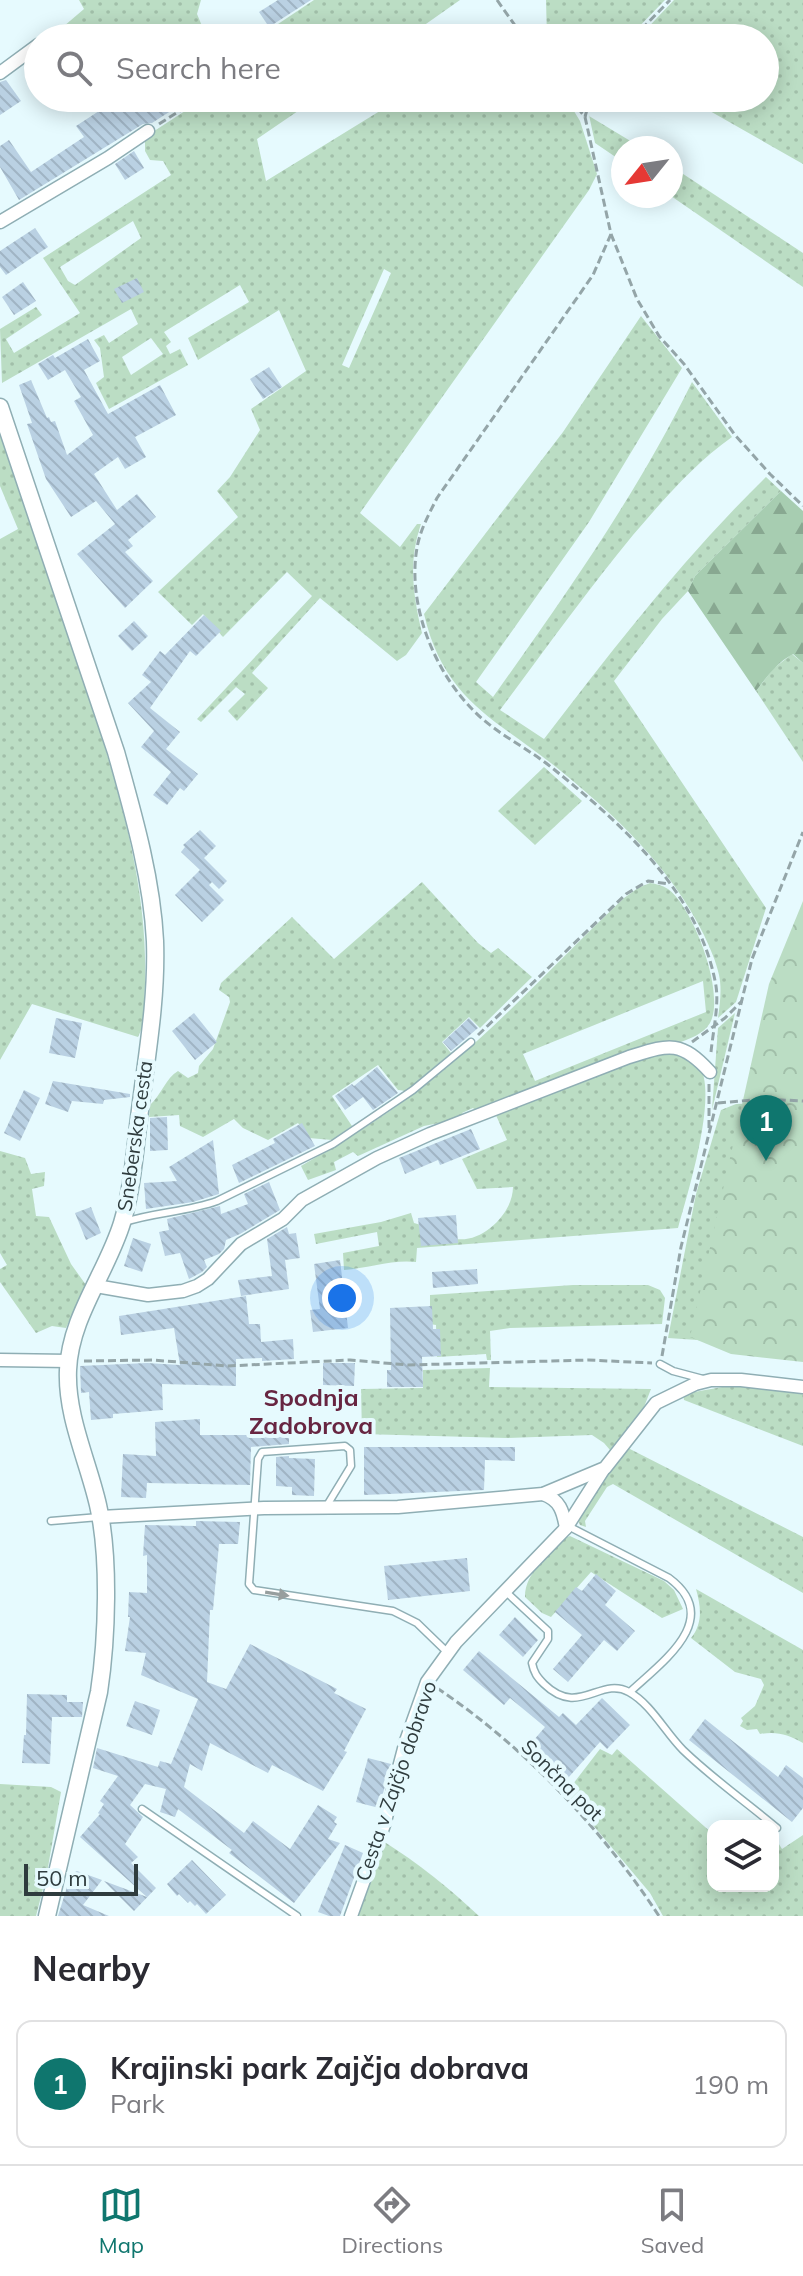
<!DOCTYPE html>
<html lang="en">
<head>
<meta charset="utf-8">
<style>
  :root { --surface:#fff; --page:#f2f2f3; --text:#2b2b33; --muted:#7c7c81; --line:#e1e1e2; --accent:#0f766e }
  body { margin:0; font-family:Mulish,sans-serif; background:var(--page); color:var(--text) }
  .controls { position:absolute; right:24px; bottom:24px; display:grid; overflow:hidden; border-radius:16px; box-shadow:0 4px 20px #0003 }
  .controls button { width:72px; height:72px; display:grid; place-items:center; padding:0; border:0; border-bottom:2px solid var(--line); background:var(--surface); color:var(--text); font:40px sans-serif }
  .compass { position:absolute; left:611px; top:136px; width:72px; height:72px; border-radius:50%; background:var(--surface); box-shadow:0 4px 20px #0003; rotate:240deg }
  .scale { position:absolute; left:24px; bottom:20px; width:114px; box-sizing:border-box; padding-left:8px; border:4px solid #2f3c3e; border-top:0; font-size:22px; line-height:28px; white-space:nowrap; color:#2f3c3e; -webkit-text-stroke:6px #e6fafe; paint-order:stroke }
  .you { position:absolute; left:342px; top:1298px; width:28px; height:28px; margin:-20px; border:6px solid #fff; border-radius:50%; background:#1a73e8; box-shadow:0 0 0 12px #1a73e833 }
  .badge { display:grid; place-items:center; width:52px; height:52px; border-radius:50%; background:var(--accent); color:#fff; font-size:26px; font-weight:700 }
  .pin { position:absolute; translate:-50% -66px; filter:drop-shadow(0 2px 4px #0008) }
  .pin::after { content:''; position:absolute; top:42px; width:28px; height:24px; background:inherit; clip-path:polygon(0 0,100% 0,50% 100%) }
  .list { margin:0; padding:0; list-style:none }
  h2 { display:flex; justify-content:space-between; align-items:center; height:104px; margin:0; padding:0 32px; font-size:34px }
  h2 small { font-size:26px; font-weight:400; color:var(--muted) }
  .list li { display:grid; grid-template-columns:52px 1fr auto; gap:24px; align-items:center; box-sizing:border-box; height:128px; margin:0 16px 16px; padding:0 16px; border:2px solid var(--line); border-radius:16px }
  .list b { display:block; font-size:30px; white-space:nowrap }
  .list p { margin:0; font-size:26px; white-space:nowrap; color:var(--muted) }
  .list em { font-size:26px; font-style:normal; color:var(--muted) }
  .icon { flex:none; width:44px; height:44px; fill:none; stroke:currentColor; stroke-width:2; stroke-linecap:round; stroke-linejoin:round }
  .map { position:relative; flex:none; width:803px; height:1916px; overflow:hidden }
  .search { position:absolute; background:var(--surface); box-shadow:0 4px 20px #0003; left:24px; right:24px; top:24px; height:88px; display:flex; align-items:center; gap:20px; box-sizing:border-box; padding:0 28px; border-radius:44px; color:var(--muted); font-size:30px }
  .sheet { height:248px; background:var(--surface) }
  nav { display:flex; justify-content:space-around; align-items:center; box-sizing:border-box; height:112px; border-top:2px solid var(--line); background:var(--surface); font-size:22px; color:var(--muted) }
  nav a { display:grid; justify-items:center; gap:4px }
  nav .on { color:var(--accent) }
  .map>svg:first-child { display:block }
  .grass { fill:url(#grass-dots); fill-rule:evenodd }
  .forest { fill:url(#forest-firs) }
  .park { fill:url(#park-crowns) }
  .building { fill:url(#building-back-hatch) }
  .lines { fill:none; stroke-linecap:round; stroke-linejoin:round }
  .service-casing { stroke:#8faeb4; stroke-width:9 }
  .minor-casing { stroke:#8faeb4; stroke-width:15 }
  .tertiary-casing { stroke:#8faeb4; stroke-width:19 }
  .path { stroke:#94a5a8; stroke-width:3; stroke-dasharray:8 4; stroke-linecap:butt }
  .service { stroke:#fff; stroke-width:6 }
  .minor { stroke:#fff; stroke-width:12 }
  .tertiary { stroke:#fff; stroke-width:16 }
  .oneway { fill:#979e9e }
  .labels { text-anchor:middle; stroke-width:8; stroke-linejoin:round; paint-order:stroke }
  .street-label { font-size:20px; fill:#2f3c3e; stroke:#e6fafe }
  .quarter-label { font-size:24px; font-weight:bold; fill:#672541; stroke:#e6fafe }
</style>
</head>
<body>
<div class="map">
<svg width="803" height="1916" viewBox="0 0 803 1916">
  <defs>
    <pattern id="grass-dots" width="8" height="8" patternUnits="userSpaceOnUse" patternTransform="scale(2)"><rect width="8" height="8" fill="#bbddc4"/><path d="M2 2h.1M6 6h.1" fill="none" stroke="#a1bfa9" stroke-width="1.8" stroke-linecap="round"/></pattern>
    <pattern id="forest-firs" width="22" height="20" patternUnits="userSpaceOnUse" patternTransform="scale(2)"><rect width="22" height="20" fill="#a7cdb1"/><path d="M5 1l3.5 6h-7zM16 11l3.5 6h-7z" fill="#88a891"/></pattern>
    <pattern id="park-crowns" width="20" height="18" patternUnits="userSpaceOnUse" patternTransform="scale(2)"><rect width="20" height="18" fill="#bbddc4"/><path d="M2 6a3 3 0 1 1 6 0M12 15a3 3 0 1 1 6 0" fill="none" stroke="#a1bfa9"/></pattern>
    <pattern id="building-back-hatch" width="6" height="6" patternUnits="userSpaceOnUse" patternTransform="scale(2)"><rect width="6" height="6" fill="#bad1e3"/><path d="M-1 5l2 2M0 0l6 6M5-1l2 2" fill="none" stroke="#a0b4c4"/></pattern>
  </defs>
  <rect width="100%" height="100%" fill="#e6fafe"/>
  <g class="grass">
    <path d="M79 0H201L197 14 207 38H50L84 9Z"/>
    <path d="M314 0H460L406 38H264L271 33 269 30Z"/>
    <path d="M546 0H665L628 38H547Z"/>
    <path d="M674 0H803V164L687 98H765V38H638Z"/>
    <path d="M205 98H317L257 139 266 181 401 98H566L580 121 597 174 589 190 360 513 400 547 417 524H421C408 562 413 595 422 633L406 655 397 661 320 598 252 673 268 688 237 721 228 711 245 694 236 687 201 722 197 719 312 596 287 572 223 637 203 614 192 625 158 592 238 517 217 491 230 477 260 430 251 409 306 371 279 310 198 360 188 338 249 302 240 285 164 332 171 342 166 346 170 354 180 349 188 365 109 409 96 383 104 377 100 348 94 340 104 335 109 343 138 324 131 309 2 383 0 329 36 307 42 315 6 339 14 353 80 313 43 258 171 175 163 161 150 160 145 151V137ZM133 221 141 238 75 285 68 281 60 267ZM384 269 391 273 349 368 342 365ZM151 338 163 354 131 375 122 357Z"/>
    <path d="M589 115V116L642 148H623V162L595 143Z"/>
    <path d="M671 166 803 253V287L671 196Z"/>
    <path d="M641 316 682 368 589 522 476 682 493 697C565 596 637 494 692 382L732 437C694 464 664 499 633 535 586 592 544 651 500 710L544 739C614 648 683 558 766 477L781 491 695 576 688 591 662 619 614 681 766 908 736 1002 718 1018C720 1003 722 989 719 975 716 961 710 948 704 935 670 866 615 815 556 767 494 718 444 700 424 614L563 432Z"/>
    <path d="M0 431C31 525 65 620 95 715 122 802 148 891 145 983 144 1000 146 1023 138 1037L32 1004 0 1060V539L18 529 0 486Z"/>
    <path d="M792 654 803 663V762L756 691 773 669Z"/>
    <path d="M544 767 582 801 535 845 498 811Z"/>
    <path d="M422 882 478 943 491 953 498 948 532 977 480 1028 469 1017 442 1042 451 1053 406 1091 398 1090 378 1065 332 1096 352 1126 332 1140 309 1138 298 1123 268 1140 243 1128 234 1119 203 1137 180 1126 179 1115 149 1117 150 1105C161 1095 166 1078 178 1071L188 1078 198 1073 199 1066 213 1049 230 1002 229 997 219 990 221 983 292 917 334 959Z"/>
    <path d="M650 883C656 884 662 885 668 889 693 907 726 993 710 1023 704 1034 689 1039 678 1043L477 1112 473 1108 462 1113 464 1118 424 1126 358 1156 353 1152 334 1162 336 1170 308 1180 301 1166C341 1143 382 1118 419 1090 493 1033 556 962 624 898L638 888ZM703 981 706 1012 535 1081 523 1054Z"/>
    <path d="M735 1013 712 1110 718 1028Z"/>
    <path d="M658 1051C672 1052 688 1053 698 1064 720 1090 687 1196 678 1228L417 1248 416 1262C395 1259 367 1268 344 1270L343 1253 379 1246 377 1232 316 1244 314 1234 381 1222 411 1213 414 1223C428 1226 442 1237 456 1239 483 1243 513 1213 513 1187L477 1189 462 1159 507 1140 495 1113Z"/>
    <path d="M770 1103 803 1347 668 1338 696 1194 721 1110 736 1104Z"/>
    <path d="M0 1151 25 1158 31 1174 45 1172 44 1186 32 1189 36 1216 49 1217 71 1264 86 1285 66 1328 52 1326 36 1333 0 1282V1269L7 1265 0 1253Z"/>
    <path d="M573 1285H648L660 1290 665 1298 662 1324 510 1328 490 1331 491 1360H487L486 1354 437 1357 436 1325 430 1324V1295Z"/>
    <path d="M490 1368 489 1387 651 1389 644 1407 610 1450 604 1443 592 1435 507 1438 362 1434 361 1389 423 1388V1370Z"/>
    <path d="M739 1384 803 1393V1446L684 1400 683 1394Z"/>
    <path d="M626 1447 803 1537V1593L613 1484 607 1487 585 1521 586 1527 580 1525 577 1518Z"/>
    <path d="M570 1536 664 1581 674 1590 683 1609 662 1618 591 1572 551 1617 542 1613 525 1597C525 1571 550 1556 565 1538Z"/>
    <path d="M696 1589 803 1650V1743C788 1734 776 1731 760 1734L757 1729 747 1730 740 1726 743 1721 741 1718 755 1706 764 1685 761 1679 735 1672 691 1638C703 1623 701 1607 696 1589Z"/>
    <path d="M600 1749 612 1755 617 1749 713 1834V1886H773V1841H777L782 1849 803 1835V1916H663L650 1893 566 1793Z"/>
    <path d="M0 1784 51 1787 61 1792 47 1873 36 1916H0Z"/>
    <path d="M383 1841C418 1863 449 1888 479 1916H355Z"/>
  </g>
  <path class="forest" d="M781 491 803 511V663L793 654C776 663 767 677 756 691L688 591 695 576Z"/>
  <path class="park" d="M803 901V1362L731 1354 690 1337 769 984Z"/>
  <g class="building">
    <path d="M278 0H311L269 27 259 12Z"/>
    <path d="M6 80 21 101 0 115V82Z"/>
    <path d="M119 98H191L152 123 143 124 19 200 0 167V146L9 140 31 172 84 137 76 126Z"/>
    <path d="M134 151 144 168 125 180 115 164Z"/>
    <path d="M35 228 48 247 6 275 0 267V251Z"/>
    <path d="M137 278 144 292 122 303 114 289Z"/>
    <path d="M23 282 36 301 14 315 2 297Z"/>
    <path d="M88 339 100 361 84 370 108 414 160 385 176 415 135 437 146 457 125 469 118 457 94 474 117 510 137 494 156 517 128 540 133 546 125 552 153 581 125 608 77 554 115 524 96 501 71 517 46 479 27 424 32 423 19 385 31 380 47 418 49 417 51 422 55 421 67 455 93 435 74 401 81 397 65 370 48 380 38 364 53 355 55 358Z"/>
    <path d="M269 367 282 387 263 399 250 379Z"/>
    <path d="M204 615 221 631 196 656 190 651 150 708 180 732 166 749 198 774 184 791 180 788 167 805 153 795 171 772 141 747 154 731 128 703 151 682 142 675 160 651 165 655Z"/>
    <path d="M134 621 148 636 132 651 118 636Z"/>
    <path d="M200 830 216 846 204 858 227 881 219 889 212 882 209 885 224 900 202 922 175 895 200 870 181 852 185 847 183 845Z"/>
    <path d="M194 1013 217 1042 195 1060 172 1031Z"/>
    <path d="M56 1018 82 1023 75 1058 49 1053Z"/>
    <path d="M469 1018 478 1028 451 1051 443 1042Z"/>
    <path d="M377 1067 398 1093 373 1110 363 1097 345 1110 335 1096 352 1084 354 1086Z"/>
    <path d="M53 1081 130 1094V1097L104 1100 103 1104 72 1101 68 1112 45 1104Z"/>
    <path d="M24 1090 40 1098 20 1141 4 1133Z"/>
    <path d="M167 1117 168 1150 150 1151V1118Z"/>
    <path d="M302 1123 315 1146 239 1183 232 1165 275 1143 273 1139Z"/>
    <path d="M471 1129 480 1149 440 1165 438 1160 405 1174 399 1158Z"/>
    <path d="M213 1140 219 1194 193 1202 146 1209 144 1183 177 1181 169 1167Z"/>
    <path d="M269 1182 280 1210 240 1234 226 1240 224 1249 219 1254 204 1260 207 1267 202 1272 189 1279 180 1253 165 1256 159 1232 169 1230 167 1219 220 1206 221 1214 248 1204 244 1194Z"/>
    <path d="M91 1207 101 1233 86 1240 75 1213Z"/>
    <path d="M456 1215 458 1243 421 1246 418 1218Z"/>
    <path d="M287 1227 289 1234 296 1233 300 1258 285 1260 289 1289 241 1296 238 1280 272 1276 267 1239Z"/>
    <path d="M133 1238 151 1244 142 1272 124 1266Z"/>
    <path d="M340 1260 348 1328 313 1332 310 1310 320 1309 314 1264Z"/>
    <path d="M477 1269 478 1284 433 1288 432 1272Z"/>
    <path d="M246 1296 249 1324H260L261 1342 293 1339 294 1359 262 1361V1358L236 1359V1386L162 1384 163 1410 113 1414V1418L91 1420 89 1392 81 1393 80 1366 147 1363 180 1365 174 1328 121 1335 119 1316Z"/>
    <path d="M432 1306 433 1329H440L441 1356 422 1357 423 1387H387V1370H391L390 1308Z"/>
    <path d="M323 1363H355L354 1386 323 1385Z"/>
    <path d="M200 1419V1435H289V1444L251 1447 250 1485 147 1483 146 1498 121 1497 123 1454 156 1456 155 1422Z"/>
    <path d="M364 1447H515V1461L485 1460 484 1490 364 1495Z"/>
    <path d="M289 1456V1458L315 1459 314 1496 292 1495V1487L276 1486V1457Z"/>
    <path d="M196 1521 240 1522 238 1544H219L213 1610H210L207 1682 226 1689 250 1644 337 1689 334 1693 366 1709 344 1751 347 1752 323 1791 272 1765 268 1773 210 1743 202 1771 190 1764 184 1787 244 1833 253 1821 290 1849 318 1805 337 1817 334 1822 337 1824 328 1839 340 1843 294 1903 229 1853 232 1850 178 1809 175 1817 160 1812 166 1789 145 1784 130 1805 143 1817 125 1844 138 1857 131 1863 156 1888 134 1911 104 1881 147 1897 80 1837 100 1814 98 1813 104 1804 100 1801 118 1776 93 1768 97 1748 158 1767 160 1761 171 1764 198 1699 141 1675 146 1653 125 1651 130 1617H128L129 1592 147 1593V1555L143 1556 145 1525 196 1526Z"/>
    <path d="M467 1558 470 1591 388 1600 384 1566Z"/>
    <path d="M596 1574 616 1591 605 1605 635 1631 617 1651 604 1640 568 1682 553 1669 582 1635 555 1612 576 1587 582 1591Z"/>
    <path d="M515 1617 538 1640 523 1657 499 1635Z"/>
    <path d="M479 1651 559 1717 563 1713 576 1725 602 1698 630 1725 607 1749 600 1742 568 1778 539 1752 536 1756 527 1748 545 1727 510 1698 504 1705 463 1670Z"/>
    <path d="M27 1694 67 1695V1702H83L82 1717H52L50 1764 22 1763 24 1735H26Z"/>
    <path d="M135 1701 160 1710 152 1735 126 1726Z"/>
    <path d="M705 1719 778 1777 786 1765 803 1778V1808L792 1822 689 1740Z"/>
    <path d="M368 1758 391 1764 379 1808 356 1802Z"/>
    <path d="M345 1845 363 1853 340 1916H329L318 1912Z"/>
    <path d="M192 1860 226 1895 206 1914 197 1904 195 1906 190 1901 188 1903 179 1894 177 1896 167 1884Z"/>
    <path d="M77 1871 102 1880 83 1905 109 1916H58L71 1874Z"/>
  </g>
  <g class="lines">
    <g class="service-casing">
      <g id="service">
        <path d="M125 1222C155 1212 187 1212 217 1201L333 1144 413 1090 471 1042"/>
        <path d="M660 1364 673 1371 703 1379"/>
        <path d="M326 1507 351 1466 350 1450 345 1446 262 1452 258 1459 249 1584 254 1590 393 1611 417 1623 448 1653"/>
        <path d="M51 1521 99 1517"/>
        <path d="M568 1526 669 1578C724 1619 662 1662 630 1692"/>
        <path d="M505 1591 548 1631V1639L532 1663C534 1673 537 1677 544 1684 579 1718 600 1676 629 1692 651 1704 665 1732 683 1750 712 1778 746 1802 777 1828"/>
        <path d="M142 1809 297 1916"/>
      </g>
    </g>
    <g class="minor-casing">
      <g id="minor">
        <path d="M0 73 38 45"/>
        <path d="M0 222 108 158 148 131"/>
        <path d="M96 1286 148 1295 183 1291 197 1286 208 1279 241 1244 283 1219 302 1200 377 1158 430 1134 629 1057C668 1045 680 1039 710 1072"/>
        <path d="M0 1360 69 1361"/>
        <path d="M543 1494C560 1500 563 1511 566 1528"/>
        <path d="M101 1517 264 1508 398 1507 543 1494 605 1468 656 1403 695 1384 711 1380H741L803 1387"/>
        <path d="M351 1916 384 1825 406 1741 427 1682 456 1642 566 1528 603 1470"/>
      </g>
    </g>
    <g class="tertiary-casing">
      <path id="tertiary" d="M0 407 116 752C133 813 152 878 155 941 157 998 147 1054 140 1110 135 1147 133 1187 122 1223 107 1272 70 1317 68 1370 66 1416 88 1461 98 1505 110 1557 107 1639 99 1692L47 1916"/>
    </g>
    <g class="path">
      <path d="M497 0 524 38"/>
      <path d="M633 38 670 0"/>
      <path d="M570 98 585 117 611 234 637 299 659 336 684 364 735 435 770 474 803 506"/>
      <path d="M585 117 590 98"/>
      <path d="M159 124 200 98"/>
      <path d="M611 234 593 275 437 498C429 514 420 530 417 548 407 604 434 671 473 710 495 733 526 747 551 767 621 823 700 893 716 986 719 1006 713 1031 711 1052"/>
      <path d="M478 1035 626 894 648 881 669 884"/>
      <path d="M692 1042 725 1018 742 1001"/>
      <path d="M709 1084V1130"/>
      <path d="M718 1103 763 1099 803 1101"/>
      <path d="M662 1356 681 1247 752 959 803 832"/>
      <path d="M84 1361 153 1360 227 1366 350 1360 408 1365 588 1360 652 1363"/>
      <path d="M437 1688C525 1747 601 1828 659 1916"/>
    </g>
    <use href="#service" class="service"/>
    <use href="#minor" class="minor"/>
    <use href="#tertiary" class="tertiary"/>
  </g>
  <defs><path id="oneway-solid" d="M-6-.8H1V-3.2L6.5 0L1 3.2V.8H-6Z" transform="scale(2)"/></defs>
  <use class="oneway" href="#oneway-solid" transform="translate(277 1594) rotate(9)"/>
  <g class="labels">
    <g class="street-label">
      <text transform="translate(135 1136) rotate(-82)" y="7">Sneberska cesta</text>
      <text transform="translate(562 1780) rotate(45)" y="7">Sončna pot</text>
      <text transform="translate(396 1781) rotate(-71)" y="7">Cesta v Zajčjo dobravo</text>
    </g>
    <g class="quarter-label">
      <text x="311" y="1406">Spodnja<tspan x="311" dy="28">Zadobrova</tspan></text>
    </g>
  </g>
</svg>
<div class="controls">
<button><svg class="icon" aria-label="layers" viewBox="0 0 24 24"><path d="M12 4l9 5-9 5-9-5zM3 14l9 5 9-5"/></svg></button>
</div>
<svg class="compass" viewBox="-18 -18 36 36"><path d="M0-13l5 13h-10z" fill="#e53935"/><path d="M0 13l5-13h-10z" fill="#7c7c81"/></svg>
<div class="scale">50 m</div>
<div class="you"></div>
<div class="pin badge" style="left:766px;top:1161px">1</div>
<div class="search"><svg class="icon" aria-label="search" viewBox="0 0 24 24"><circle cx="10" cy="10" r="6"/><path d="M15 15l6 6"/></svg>Search here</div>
</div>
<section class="sheet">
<h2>Nearby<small></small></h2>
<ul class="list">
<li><span class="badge">1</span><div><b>Krajinski park Zajčja dobrava</b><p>Park</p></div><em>190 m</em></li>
</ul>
</section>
<nav>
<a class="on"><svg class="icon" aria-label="map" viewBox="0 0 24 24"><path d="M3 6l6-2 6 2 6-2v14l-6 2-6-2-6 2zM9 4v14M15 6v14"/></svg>Map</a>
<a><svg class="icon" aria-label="directions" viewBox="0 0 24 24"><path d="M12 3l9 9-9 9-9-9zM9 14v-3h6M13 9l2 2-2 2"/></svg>Directions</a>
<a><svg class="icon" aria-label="saved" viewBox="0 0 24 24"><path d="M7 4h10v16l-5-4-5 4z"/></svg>Saved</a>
</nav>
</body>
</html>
